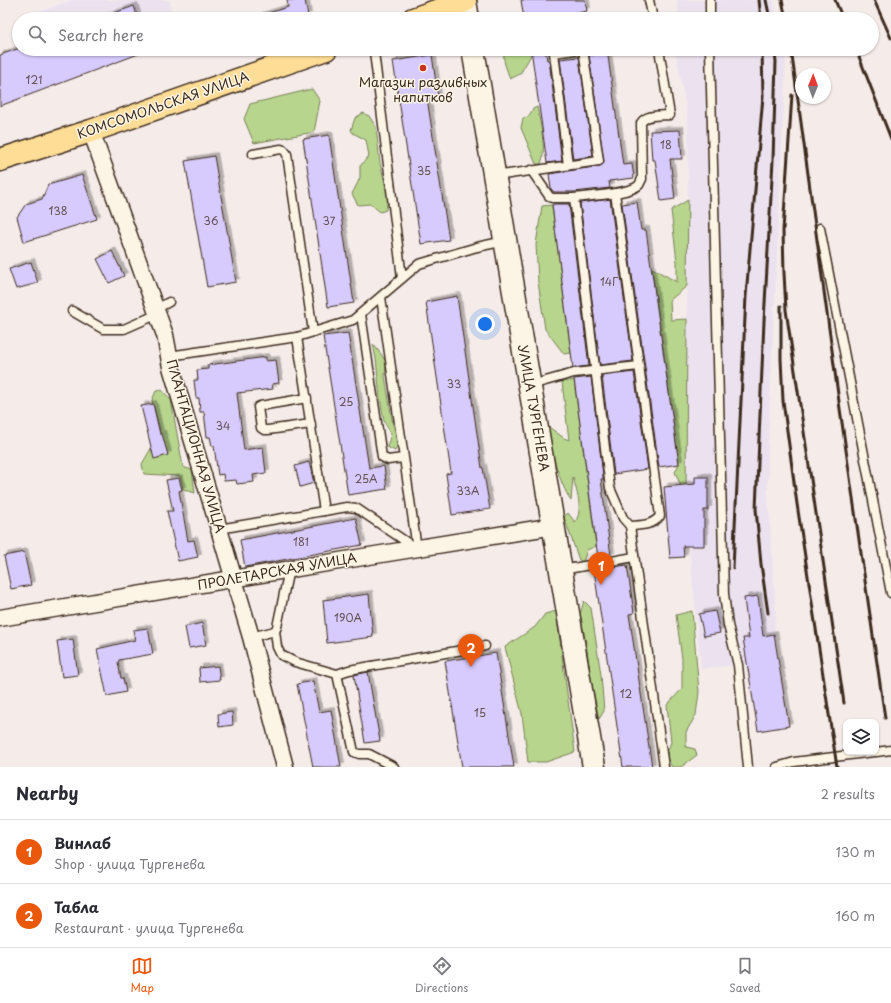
<!DOCTYPE html>
<html lang="en">
<head>
<meta charset="utf-8">
<style>
  :root { --surface:#fff; --page:#f7f7f7; --text:#2b2b33; --muted:#7c7c81; --line:#e1e1e2; --accent:#ea580c }
  body { margin:0; font-family:"Playpen Sans",sans-serif; background:var(--page); color:var(--text) }
  .controls { position:absolute; right:12px; bottom:12px; display:grid; overflow:hidden; border-radius:8px; box-shadow:0 1px 3px #0004 }
  .controls button { width:36px; height:36px; display:grid; place-items:center; padding:0; border:0; border-bottom:1px solid var(--line); background:var(--surface); color:var(--text); font:20px sans-serif }
  .compass { position:absolute; left:795px; top:68px; width:36px; height:36px; border-radius:50%; background:var(--surface); box-shadow:0 1px 3px #0004; rotate:1deg }
  .you { position:absolute; left:485px; top:324px; width:14px; height:14px; margin:-10px; border:3px solid #fff; border-radius:50%; background:#1a73e8; box-shadow:0 0 0 6px #1a73e833 }
  .badge { display:grid; place-items:center; width:26px; height:26px; border-radius:50%; background:var(--accent); color:#fff; font-size:13px; font-weight:700 }
  .pin { position:absolute; translate:-50% -33px; filter:drop-shadow(0 1px 2px #0008) }
  .pin::after { content:''; position:absolute; top:21px; width:14px; height:12px; background:inherit; clip-path:polygon(0 0,100% 0,50% 100%) }
  .list { margin:0; padding:0; list-style:none }
  h2 { display:flex; justify-content:space-between; align-items:center; height:52px; margin:0; padding:0 16px; font-size:17px }
  h2 small { font-size:13px; font-weight:400; color:var(--muted) }
  .list li { display:grid; grid-template-columns:26px 1fr auto; gap:12px; align-items:center; box-sizing:border-box; height:64px; padding:0 16px; border-top:1px solid var(--line) }
  .list b { display:block; font-size:15px; white-space:nowrap }
  .list p { margin:0; font-size:13px; white-space:nowrap; color:var(--muted) }
  .list em { font-size:13px; font-style:normal; color:var(--muted) }
  .icon { flex:none; width:22px; height:22px; fill:none; stroke:currentColor; stroke-width:2; stroke-linecap:round; stroke-linejoin:round }
  .map { position:relative; flex:none; width:891px; height:767px; overflow:hidden }
  .search { position:absolute; background:var(--surface); box-shadow:0 1px 3px #0004; left:12px; right:12px; top:12px; height:44px; display:flex; align-items:center; gap:10px; box-sizing:border-box; padding:0 14px; border-radius:22px; color:var(--muted); font-size:15px }
  .sheet { height:180px; background:var(--surface) }
  nav { display:flex; justify-content:space-around; align-items:center; box-sizing:border-box; height:56px; border-top:1px solid var(--line); background:var(--surface); font-size:11px; color:var(--muted) }
  nav a { display:grid; justify-items:center; gap:2px }
  nav .on { color:var(--accent) }
  .map>svg:first-child { display:block }
  .built { fill:#ece2ef }
  .green { fill:#b7d58d; stroke:#798056 }
  .building { fill:#d7cafc; stroke:#3b2a1e; filter:url(#shadow) }
  .lines { fill:none; stroke-linecap:round; stroke-linejoin:round }
  .service-casing { stroke:#3b2a1e; stroke-width:11 }
  .minor-casing { stroke:#3b2a1e; stroke-width:19 }
  .secondary-casing { stroke:#3b2a1e; stroke-width:25 }
  .primary-casing { stroke:#3b2a1e; stroke-width:25 }
  .service { stroke:#fcf5e5; stroke-width:8 }
  .minor { stroke:#fcf5e5; stroke-width:16 }
  .secondary { stroke:#fcf5e5; stroke-width:22 }
  .primary { stroke:#fedd96; stroke-width:22 }
  .rail { stroke:#3b2a1e; stroke-width:3 }
  .poi-dot { fill:#c8321e; stroke:#fcf5e5; stroke-width:1.5 }
  .labels { text-anchor:middle; stroke-width:3; stroke-linejoin:round; paint-order:stroke }
  .number-label { font-size:11px; fill:#625256 }
  .poi-label { font-size:13px; fill:#3b2a1e; stroke:#fcf5e5 }
  .street-label { font-size:13px; fill:#3b2a1e; stroke:#fcf5e5 }
</style>
</head>
<body>
<div class="map">
<svg width="891" height="767" viewBox="0 0 891 767">
  <defs>
    <filter id="shadow"><feDropShadow dx="3.5" dy="-3.5" stdDeviation="0" flood-color="#0004"/></filter>
  </defs>
  <rect width="100%" height="100%" fill="#f5ecea"/>
  <filter id="ink" filterUnits="userSpaceOnUse"><feTurbulence type="fractalNoise" baseFrequency=".025" numOctaves="2"/><feDisplacementMap in="SourceGraphic" scale="8" xChannelSelector="R" yChannelSelector="G"/><feConvolveMatrix kernelMatrix="1 2 1 2 8 2 1 2 1" color-interpolation-filters="sRGB"/></filter>
  <g filter="url(#ink)">
    <g class="built">
      <path d="M72 0H170L172 19H20Z"/>
      <path d="M677 0H773L777 19H678Z"/>
      <path d="M675 49H784L786 65 768 444V490L776 614 774 634 789 726 758 731 747 664 701 669 686 515 688 119Z"/>
    </g>
    <g class="green">
      <path d="M505 49 521 51 522 49H531L530 57 520 74 510 79C507 69 501 59 505 49Z"/>
      <path d="M312 89 320 101 314 132 254 143 244 119 250 104Z"/>
      <path d="M537 107C540 122 547 149 541 164H536L521 128 523 118 528 117 533 109Z"/>
      <path d="M363 113 369 116 376 127 380 163 388 195 386 210 380 212 371 204 358 205 352 194 360 178V166L369 156 366 140 353 133 351 130 355 118Z"/>
      <path d="M688 200 687 286 670 300 671 320 687 319 686 498 675 472 679 464 652 268 677 282V262L671 210Z"/>
      <path d="M552 205 571 353 564 354 545 329 538 282 536 244 542 206Z"/>
      <path d="M373 344 381 354 386 362 385 376 393 425 397 434 398 445 395 451 387 447 391 434 384 421 380 398 376 359Z"/>
      <path d="M574 380 596 546 587 550 583 562 579 560 564 517 568 513 575 522C584 510 576 490 573 477L571 501C557 478 552 451 546 425L564 438 569 440 562 382Z"/>
      <path d="M162 390 171 400 183 467 192 470 195 493 183 489 180 476 144 474 142 464 160 433 159 426 152 400 156 391Z"/>
      <path d="M584 601 591 608 601 675 604 711 599 719 591 680 586 643 580 614Z"/>
      <path d="M556 611 575 752 546 762H528L522 714 505 647 535 627 545 614Z"/>
      <path d="M692 611 699 692 696 715 686 732V747L695 749 697 755 681 767H672L667 759 668 750 671 742 667 705 682 689V659L676 615Z"/>
    </g>
    <g class="building">
      <path d="M287 0H305L308 16 297 19H259V16L288 7Z"/>
      <path d="M521 0H585L587 11 568 15V19H524Z"/>
      <path d="M134 6 138 19H102L101 18Z"/>
      <path d="M17 49H149V50L0 106V55Z"/>
      <path d="M531 49H545L547 60H549L562 161 547 163Z"/>
      <path d="M592 49H607L623 165 632 164 634 178 609 181 610 188 574 192H554L551 189 549 174 600 166 604 163 589 55H593Z"/>
      <path d="M432 55 438 97 427 98 449 240 421 244 393 61Z"/>
      <path d="M579 57 593 156 573 159 560 59Z"/>
      <path d="M680 130 682 159H670L675 199 661 201 655 160H652L650 131Z"/>
      <path d="M329 135 354 303 328 307 303 139Z"/>
      <path d="M214 156 236 282 207 287 185 161Z"/>
      <path d="M82 175 97 219 24 242 17 217 26 204 42 199 48 185Z"/>
      <path d="M610 199 633 361 600 365 580 203Z"/>
      <path d="M637 202 641 230H646L679 464 659 467 622 204Z"/>
      <path d="M553 204H569L589 366 573 368 552 205H553Z"/>
      <path d="M112 251 124 276 109 283 97 259Z"/>
      <path d="M31 262 38 283 16 289 9 269Z"/>
      <path d="M457 296 482 468H483L490 509 452 515 446 474 451 473 426 302Z"/>
      <path d="M348 333 369 468 384 466 387 489 348 495 323 336Z"/>
      <path d="M266 357V361L276 360 279 383 272 384 273 389 237 393 244 450 263 447 266 473 253 475 254 482 237 484 236 480 224 481 223 474 218 475 214 446H212L210 437H207L204 412H200L199 398H196L194 380H198L197 370 208 369V365Z"/>
      <path d="M634 372 648 469 614 474 602 376Z"/>
      <path d="M591 377 603 475V479H601L611 556 598 558 574 379Z"/>
      <path d="M153 404 160 434H162L168 455 154 459 141 406Z"/>
      <path d="M309 462 314 483 300 487 295 466Z"/>
      <path d="M695 477H708V510H704V546H683L684 557 670 558 664 487 695 484Z"/>
      <path d="M179 478 182 490 179 491 188 541 194 540 198 557 178 561 167 511H173L166 480Z"/>
      <path d="M356 518 362 545 245 567 240 540Z"/>
      <path d="M24 552 31 585 11 589 4 556Z"/>
      <path d="M627 565 634 613 629 614 652 767H623L594 570Z"/>
      <path d="M369 594 373 637 327 643 323 600Z"/>
      <path d="M758 596 763 636 774 634 789 726 758 731 743 638H749L744 598Z"/>
      <path d="M715 611 720 633 704 636 699 614Z"/>
      <path d="M202 623 206 645 189 648 185 627Z"/>
      <path d="M148 628 153 654 119 660V661L118 662 121 678H123L126 692 107 696 97 649 135 640 133 630Z"/>
      <path d="M73 639 78 675 62 677 57 641Z"/>
      <path d="M496 653 514 767H462L445 661Z"/>
      <path d="M218 666 220 680 200 682 199 668Z"/>
      <path d="M368 672 380 741 365 743 354 675Z"/>
      <path d="M313 681 319 712 331 710 341 767H313L297 684Z"/>
      <path d="M232 712 233 725 219 727 218 714Z"/>
    </g>
    <g class="lines">
      <g class="service-casing">
        <g id="service">
          <path d="M649 0 653 19"/>
          <path d="M710 0V19"/>
          <path d="M659 49 670 115C660 116 646 114 641 123L642 179C641 181 640 183 639 185 630 194 588 196 574 198L610 488 623 518 630 526 664 767"/>
          <path d="M710 49 724 594 728 625 738 665 748 767"/>
          <path d="M374 52 402 278"/>
          <path d="M253 154 281 149 284 150 287 154 313 332"/>
          <path d="M568 165 554 53 581 49"/>
          <path d="M531 170 549 196 552 198H574"/>
          <path d="M495 176 599 161 583 49"/>
          <path d="M615 193 660 516C652 526 641 525 630 526"/>
          <path d="M820 228 891 593"/>
          <path d="M381 297 417 549"/>
          <path d="M156 309 169 302"/>
          <path d="M72 311 103 329H124L158 314"/>
          <path d="M361 314 382 457 388 460 403 458"/>
          <path d="M297 337 324 511"/>
          <path d="M169 356 297 337 353 320 419 264 477 247 505 241"/>
          <path d="M531 385 574 373 639 366"/>
          <path d="M307 398 260 406 258 407 261 428 264 430H268L311 424"/>
          <path d="M219 529 347 507 356 508 414 547"/>
          <path d="M289 569 277 627 275 631 277 647 281 655 295 662 337 674 354 752 359 754H369L394 767"/>
          <path d="M562 570 634 557"/>
          <path d="M251 637 275 631"/>
          <path d="M337 674 349 670 485 646"/>
          <path d="M876 752 891 750"/>
          <path d="M777 767 794 762 874 752"/>
        </g>
      </g>
      <g class="minor-casing">
        <g id="minor">
          <path d="M91 131 165 335 171 367 251 637 285 767"/>
          <path d="M0 618 363 557 554 526"/>
        </g>
      </g>
      <g class="secondary-casing">
        <g id="secondary">
          <path d="M465 1 468 19"/>
          <path d="M473 49 594 767"/>
        </g>
      </g>
      <g class="primary-casing">
        <g id="primary">
          <path d="M413 19 465 1"/>
          <path d="M0 160 91 131 326 49"/>
        </g>
      </g>
      <use href="#service" class="service"/>
      <use href="#minor" class="minor"/>
      <use href="#secondary" class="secondary"/>
      <use href="#primary" class="primary"/>
      <g class="rail">
        <path d="M759 0 761 19"/>
        <path d="M766 0 770 19"/>
        <path d="M782 0 786 19"/>
        <path d="M835 0 843 19"/>
        <path d="M874 0 891 38"/>
        <path d="M791 49 840 409 885 718"/>
        <path d="M856 49 891 139"/>
        <path d="M792 95 783 230 784 273 786 310 844 703"/>
        <path d="M781 306V359L783 401 797 504 837 767"/>
        <path d="M733 568 746 296 763 96 762 49"/>
        <path d="M768 613 761 564 756 509 764 321 773 160 776 61 774 49"/>
      </g>
    </g>
  </g>
  <circle class="poi-dot" cx="423" cy="68" r="4"/>
  <g class="labels">
    <g class="number-label">
      <text x="34" y="84">121</text>
      <text x="666" y="149">18</text>
      <text x="424" y="175">35</text>
      <text x="58" y="215">138</text>
      <text x="211" y="225">36</text>
      <text x="329" y="225">37</text>
      <text x="609" y="286">14Г</text>
      <text x="454" y="388">33</text>
      <text x="346" y="406">25</text>
      <text x="223" y="430">34</text>
      <text x="366" y="483">25А</text>
      <text x="468" y="495">33А</text>
      <text x="301" y="546">181</text>
      <text x="348" y="622">190А</text>
      <text x="626" y="698">12</text>
      <text x="480" y="717">15</text>
    </g>
    <g class="poi-label">
      <text x="423" y="87">Магазин разливных<tspan x="423" dy="15">напитков</tspan></text>
    </g>
    <g class="street-label">
      <text transform="translate(163 105) rotate(-19)" y="5">КОМСОМОЛЬСКАЯ УЛИЦА</text>
      <text transform="translate(534 408) rotate(80)" y="5">УЛИЦА ТУРГЕНЕВА</text>
      <text transform="translate(196 446) rotate(74)" y="5">ПЛАНТАЦИОННАЯ УЛИЦА</text>
      <text transform="translate(277 571) rotate(-10)" y="5">ПРОЛЕТАРСКАЯ УЛИЦА</text>
    </g>
  </g>
</svg>
<div class="controls">
<button><svg class="icon" aria-label="layers" viewBox="0 0 24 24"><path d="M12 4l9 5-9 5-9-5zM3 14l9 5 9-5"/></svg></button>
</div>
<svg class="compass" viewBox="-18 -18 36 36"><path d="M0-13l5 13h-10z" fill="#e53935"/><path d="M0 13l5-13h-10z" fill="#7c7c81"/></svg>
<div class="you"></div>
<div class="pin badge" style="left:601px;top:585px">1</div>
<div class="pin badge" style="left:471px;top:667px">2</div>
<div class="search"><svg class="icon" aria-label="search" viewBox="0 0 24 24"><circle cx="10" cy="10" r="6"/><path d="M15 15l6 6"/></svg>Search here</div>
</div>
<section class="sheet">
<h2>Nearby<small>2 results</small></h2>
<ul class="list">
<li><span class="badge">1</span><div><b>Винлаб</b><p>Shop · улица Тургенева</p></div><em>130 m</em></li>
<li><span class="badge">2</span><div><b>Табла</b><p>Restaurant · улица Тургенева</p></div><em>160 m</em></li>
</ul>
</section>
<nav>
<a class="on"><svg class="icon" aria-label="map" viewBox="0 0 24 24"><path d="M3 6l6-2 6 2 6-2v14l-6 2-6-2-6 2zM9 4v14M15 6v14"/></svg>Map</a>
<a><svg class="icon" aria-label="directions" viewBox="0 0 24 24"><path d="M12 3l9 9-9 9-9-9zM9 14v-3h6M13 9l2 2-2 2"/></svg>Directions</a>
<a><svg class="icon" aria-label="saved" viewBox="0 0 24 24"><path d="M7 4h10v16l-5-4-5 4z"/></svg>Saved</a>
</nav>
</body>
</html>
